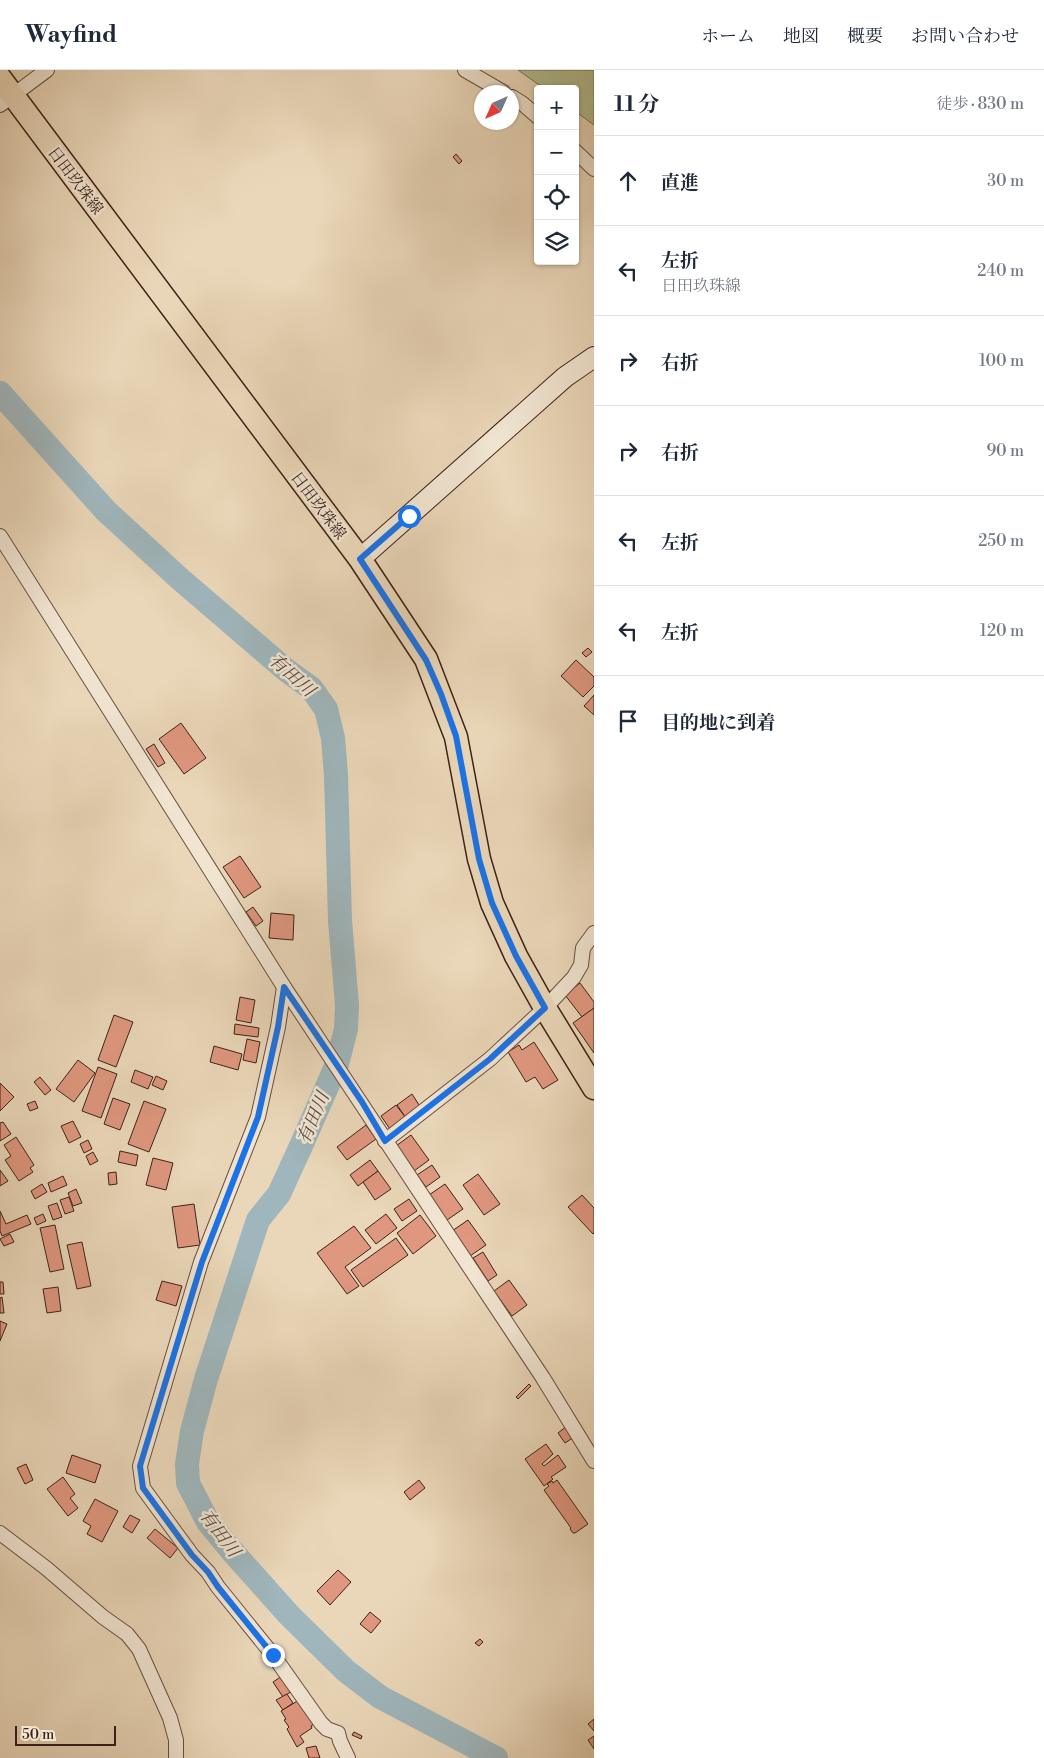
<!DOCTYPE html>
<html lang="ja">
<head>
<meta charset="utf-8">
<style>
  :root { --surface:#fff; --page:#f6f6f7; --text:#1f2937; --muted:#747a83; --line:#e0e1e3 }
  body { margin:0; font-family:"Libre Bodoni","Noto Serif JP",serif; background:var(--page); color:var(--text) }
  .controls { position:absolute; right:15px; top:15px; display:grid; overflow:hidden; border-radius:5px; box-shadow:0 1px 4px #0004 }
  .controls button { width:45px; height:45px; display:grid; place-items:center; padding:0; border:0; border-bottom:1px solid var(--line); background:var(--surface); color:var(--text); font:25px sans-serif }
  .compass { position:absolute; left:474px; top:15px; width:45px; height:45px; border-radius:50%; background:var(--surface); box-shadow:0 1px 4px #0004; rotate:225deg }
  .scale { position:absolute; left:15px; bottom:12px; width:101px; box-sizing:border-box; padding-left:5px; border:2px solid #3e2217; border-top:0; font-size:14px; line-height:18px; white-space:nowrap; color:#3e2217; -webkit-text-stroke:4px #f1e5d2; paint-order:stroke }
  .stop { position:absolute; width:15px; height:15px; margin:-11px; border:4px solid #1a73e8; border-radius:50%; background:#fff }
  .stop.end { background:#1a73e8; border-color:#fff; box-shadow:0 1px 5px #0008 }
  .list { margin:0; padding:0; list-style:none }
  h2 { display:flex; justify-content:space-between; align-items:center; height:65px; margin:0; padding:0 20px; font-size:21px }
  h2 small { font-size:16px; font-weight:400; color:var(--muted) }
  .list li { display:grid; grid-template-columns:32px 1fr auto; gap:15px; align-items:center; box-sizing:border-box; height:90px; padding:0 20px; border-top:1px solid var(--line) }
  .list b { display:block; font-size:19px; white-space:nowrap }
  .list p { margin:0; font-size:16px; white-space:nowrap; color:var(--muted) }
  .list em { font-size:16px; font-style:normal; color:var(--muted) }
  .icon { flex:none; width:28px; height:28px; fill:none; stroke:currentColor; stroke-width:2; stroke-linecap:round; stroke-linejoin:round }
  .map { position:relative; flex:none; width:594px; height:1688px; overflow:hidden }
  header { display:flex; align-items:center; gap:30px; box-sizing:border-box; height:70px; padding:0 25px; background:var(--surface); border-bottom:1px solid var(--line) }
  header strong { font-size:24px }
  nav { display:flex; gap:28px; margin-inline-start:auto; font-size:18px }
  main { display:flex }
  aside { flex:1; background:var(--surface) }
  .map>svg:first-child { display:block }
  .green { fill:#b2bf92; stroke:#787054 }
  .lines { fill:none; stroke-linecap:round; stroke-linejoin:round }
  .river { stroke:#9fb6bc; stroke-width:24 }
  .building { fill:#df977f; stroke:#3e2217 }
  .street-casing { stroke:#694f40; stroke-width:16 }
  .secondary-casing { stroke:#3e2217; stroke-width:22 }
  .primary-casing { stroke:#3e2217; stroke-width:25 }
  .street { stroke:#f1e5d2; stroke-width:14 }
  .secondary { stroke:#f1e5d2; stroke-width:20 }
  .primary { stroke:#ead7b9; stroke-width:22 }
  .route { stroke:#1a73e8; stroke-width:6 }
  .labels { text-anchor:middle; stroke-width:5; stroke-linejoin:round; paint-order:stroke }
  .street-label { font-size:16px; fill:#3e2217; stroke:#f1e5d2 }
  .water-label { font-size:18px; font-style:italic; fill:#564740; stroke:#f1e5d2 }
</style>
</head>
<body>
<header>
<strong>Wayfind</strong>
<nav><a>ホーム</a><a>地図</a><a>概要</a><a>お問い合わせ</a></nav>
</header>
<main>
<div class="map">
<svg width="594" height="1688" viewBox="0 0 594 1688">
  <rect width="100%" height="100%" fill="#ead7b9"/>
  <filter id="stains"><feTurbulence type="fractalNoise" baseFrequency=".004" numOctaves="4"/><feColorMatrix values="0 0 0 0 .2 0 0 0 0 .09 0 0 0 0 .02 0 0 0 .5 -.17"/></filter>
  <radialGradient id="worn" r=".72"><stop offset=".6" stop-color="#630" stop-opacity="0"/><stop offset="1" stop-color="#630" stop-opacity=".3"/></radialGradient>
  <path class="green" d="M518 0H594V55L575 41V19H545Z"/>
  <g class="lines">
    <path class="river" d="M0 323 106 441 180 509 286 600 311 618 326 639 333 668 336 705 340 851 347 935 346 959 337 994 301 1076 279 1124 258 1150 206 1309 192 1361 187 1394 188 1413 208 1452 231 1480 289 1545 346 1601 380 1627 496 1688"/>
  </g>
  <g class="building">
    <path d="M456 84 462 91 459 94 453 87Z"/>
    <path d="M588 578 592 582 586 587 582 583Z"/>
    <path d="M576 590 594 607V616L583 627 561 606Z"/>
    <path d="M594 625V645L584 636Z"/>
    <path d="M181 653 206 688 184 704 159 669Z"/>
    <path d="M154 674 165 693 158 697 146 679Z"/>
    <path d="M240 786 261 817 244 828 223 797Z"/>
    <path d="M253 837 263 851 256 856 246 842Z"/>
    <path d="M271 843 294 845 293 870 269 868Z"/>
    <path d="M580 913 594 932V938L582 947 565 925Z"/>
    <path d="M240 927 255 930 251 953 236 950Z"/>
    <path d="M594 938V983L573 953Z"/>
    <path d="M114 945 133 952 116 997 98 990Z"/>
    <path d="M235 954 259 958 258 967 234 964Z"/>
    <path d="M247 969 260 972 256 993 243 990Z"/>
    <path d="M534 972 558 1010 543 1019 535 1007 526 1012 508 982 519 975 522 980Z"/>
    <path d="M214 976 242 984 238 1000 210 992Z"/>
    <path d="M78 990 95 1003 74 1032 56 1019Z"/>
    <path d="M98 997 117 1004 101 1048 82 1041Z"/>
    <path d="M135 1000 153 1007 148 1019 131 1012Z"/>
    <path d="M156 1006 167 1011 163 1020 152 1015Z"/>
    <path d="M40 1007 51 1020 45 1025 34 1012Z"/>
    <path d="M0 1013 14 1027 0 1041Z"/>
    <path d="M412 1024 421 1038 406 1048 397 1035Z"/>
    <path d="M113 1028 130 1034 120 1060 104 1054Z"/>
    <path d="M35 1031 38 1038 30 1041 27 1034Z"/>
    <path d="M144 1031 166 1039 149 1082 128 1074Z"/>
    <path d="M396 1035 406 1048 390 1059 381 1046Z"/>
    <path d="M73 1051 81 1067 69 1073 61 1056Z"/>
    <path d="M3 1052 11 1064 0 1071V1053Z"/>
    <path d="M366 1055 376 1069 347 1090 337 1077Z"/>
    <path d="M411 1065 429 1090 414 1101 396 1076Z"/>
    <path d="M16 1067 34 1095 30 1098 33 1102 19 1111 5 1090 11 1086 4 1075Z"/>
    <path d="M88 1070 92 1079 84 1083 80 1074Z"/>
    <path d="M120 1081 138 1085 136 1096 118 1092Z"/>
    <path d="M93 1082 98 1091 90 1095 86 1086Z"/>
    <path d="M153 1088 173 1093 166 1120 146 1115Z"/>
    <path d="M370 1090 378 1101 358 1116 350 1105Z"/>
    <path d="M432 1095 440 1107 426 1117 417 1105Z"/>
    <path d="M0 1100 8 1111 0 1116Z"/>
    <path d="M378 1101 391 1119 375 1130 363 1112Z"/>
    <path d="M116 1102 117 1114 109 1115 108 1103Z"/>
    <path d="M478 1104 500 1134 484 1145 463 1115Z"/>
    <path d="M63 1106 67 1115 51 1122 48 1113Z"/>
    <path d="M42 1114 47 1122 35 1129 31 1121Z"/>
    <path d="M445 1114 463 1139 447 1150 429 1125Z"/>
    <path d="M76 1119 82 1133 73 1136 68 1123Z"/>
    <path d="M582 1125 594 1138V1163L593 1164 568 1137Z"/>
    <path d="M69 1127 74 1141 65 1144 60 1130Z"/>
    <path d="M409 1129 417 1141 402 1151 394 1139Z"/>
    <path d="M57 1133 62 1147 53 1150 48 1136Z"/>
    <path d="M194 1134 200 1175 178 1178 172 1137Z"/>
    <path d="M0 1141 6 1154 27 1145 31 1154 2 1166 0 1161Z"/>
    <path d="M43 1144 46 1151 37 1155 34 1148Z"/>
    <path d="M386 1144 397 1158 376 1174 365 1160Z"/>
    <path d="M420 1145 436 1166 413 1184 397 1163Z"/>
    <path d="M468 1150 486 1175 470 1186 452 1161Z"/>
    <path d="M55 1155 64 1199 50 1202 40 1158Z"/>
    <path d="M354 1156 371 1178 345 1197 359 1216 347 1224 317 1183Z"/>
    <path d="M10 1164 14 1172 4 1176 0 1169Z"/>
    <path d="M396 1168 408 1185 363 1217 351 1200Z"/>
    <path d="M82 1172 91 1216 77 1219 67 1175Z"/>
    <path d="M483 1182 497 1205 488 1211 473 1188Z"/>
    <path d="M509 1210 527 1235 512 1246 494 1221Z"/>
    <path d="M162 1211 182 1216 176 1236 156 1230Z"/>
    <path d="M0 1212H3L4 1224H0Z"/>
    <path d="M58 1217 61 1241 47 1243 43 1219Z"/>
    <path d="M2 1227 4 1243H0V1228Z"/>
    <path d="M0 1251 7 1254 0 1271Z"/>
    <path d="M529 1314 531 1316 518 1329 516 1327Z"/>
    <path d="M567 1356 574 1367 565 1373 558 1363Z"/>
    <path d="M546 1374 553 1384 542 1394 544 1396 558 1385 566 1397 551 1407 553 1409 544 1416 525 1389Z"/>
    <path d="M72 1385 101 1395 95 1413 66 1403Z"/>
    <path d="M26 1394 33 1410 25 1414 17 1398Z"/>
    <path d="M63 1407 75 1424 70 1428 78 1438 68 1446 47 1419Z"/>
    <path d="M419 1410 425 1418 410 1430 404 1422Z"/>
    <path d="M557 1410 588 1454 575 1463H573L570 1459 571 1458 544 1420 549 1416 547 1414 552 1411 553 1413Z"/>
    <path d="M95 1429 118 1441 102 1472 87 1464 91 1456 83 1451Z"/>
    <path d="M130 1445 140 1450 132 1463 123 1457Z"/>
    <path d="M155 1459 178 1478 170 1488 147 1468Z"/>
    <path d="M338 1500 351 1512 330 1535 317 1521Z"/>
    <path d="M370 1542 381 1551 371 1563 360 1554Z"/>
    <path d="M480 1569 483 1572 479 1576 475 1573Z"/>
    <path d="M282 1606 292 1621 283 1627 273 1612Z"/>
    <path d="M287 1624 293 1633 283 1640 276 1630Z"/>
    <path d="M299 1630 314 1654 311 1656 312 1658 300 1666 304 1672 297 1677 287 1659 289 1657 284 1650 286 1649 281 1641Z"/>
    <path d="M594 1649V1661L588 1654Z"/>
    <path d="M354 1662 362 1666 361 1669 352 1665Z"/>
    <path d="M594 1666V1679L588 1670Z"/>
    <path d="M316 1676 320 1688H309L306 1678Z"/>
  </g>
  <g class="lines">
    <g class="street-casing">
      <g id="street">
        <path d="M465 0 503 22"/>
        <path d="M512 27 523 34 538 47"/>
        <path d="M0 35 47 0"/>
        <path d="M575 81 594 99"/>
        <path d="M0 466 284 917 543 1308 594 1391"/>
        <path d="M284 917 278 957 258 1047 201 1192 140 1396 143 1418 192 1485 208 1502 218 1517 273 1585 321 1653 327 1659 338 1663 340 1671 348 1688"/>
        <path d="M385 1071 490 989 545 938 574 907 581 895 583 878 594 863"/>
        <path d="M0 1463 46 1498 103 1547 127 1564 139 1579 170 1648 176 1670V1688"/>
      </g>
    </g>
    <g class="secondary-casing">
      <path id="secondary" d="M360 489 565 307 594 287"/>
    </g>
    <g class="primary-casing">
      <path id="primary" d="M0 8 360 489 426 589 456 667 479 789 492 833 516 886 545 938 594 1018"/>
    </g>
    <use href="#street" class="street"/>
    <use href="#secondary" class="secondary"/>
    <use href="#primary" class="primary"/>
  </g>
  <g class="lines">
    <path class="route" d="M273 1585 218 1517 208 1502 192 1485 143 1418 140 1396 202 1192 258 1047 278 957 284 917 362 1032 385 1071 490 989 545 938 516 886 492 833 479 789 456 666 441 624 426 590 360 489 409 446"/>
  </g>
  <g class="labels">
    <g class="street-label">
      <text transform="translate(76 110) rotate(53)" y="6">日田玖珠線</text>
      <text transform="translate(319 435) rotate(53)" y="6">日田玖珠線</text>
    </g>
    <g class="water-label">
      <text transform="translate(292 605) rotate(42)" y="6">有田川</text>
      <text transform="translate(313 1048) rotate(-67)" y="6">有田川</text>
      <text transform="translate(220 1463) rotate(53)" y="6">有田川</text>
    </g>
  </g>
  <rect width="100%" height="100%" filter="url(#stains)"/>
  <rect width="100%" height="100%" fill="url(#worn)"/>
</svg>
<div class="controls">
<button>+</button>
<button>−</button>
<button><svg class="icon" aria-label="locate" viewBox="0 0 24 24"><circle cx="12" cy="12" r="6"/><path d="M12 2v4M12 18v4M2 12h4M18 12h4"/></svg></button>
<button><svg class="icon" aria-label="layers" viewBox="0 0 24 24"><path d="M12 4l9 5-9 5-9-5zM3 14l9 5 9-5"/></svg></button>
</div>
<svg class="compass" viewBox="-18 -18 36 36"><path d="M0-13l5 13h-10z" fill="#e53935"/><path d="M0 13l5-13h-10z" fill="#747a83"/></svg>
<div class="scale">50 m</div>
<div class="stop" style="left:409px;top:446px"></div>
<div class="stop end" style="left:273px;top:1585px"></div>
</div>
<aside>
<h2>11 分<small>徒歩 · 830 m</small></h2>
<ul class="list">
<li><svg class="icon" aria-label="ahead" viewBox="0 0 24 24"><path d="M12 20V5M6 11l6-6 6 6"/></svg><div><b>直進</b></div><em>30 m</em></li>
<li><svg class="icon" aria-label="left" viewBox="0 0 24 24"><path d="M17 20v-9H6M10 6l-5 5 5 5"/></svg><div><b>左折</b><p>日田玖珠線</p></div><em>240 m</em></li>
<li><svg class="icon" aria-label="right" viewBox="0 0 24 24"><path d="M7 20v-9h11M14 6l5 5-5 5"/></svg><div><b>右折</b></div><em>100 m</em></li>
<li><svg class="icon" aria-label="right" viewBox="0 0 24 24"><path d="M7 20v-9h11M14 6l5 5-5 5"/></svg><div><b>右折</b></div><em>90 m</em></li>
<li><svg class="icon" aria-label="left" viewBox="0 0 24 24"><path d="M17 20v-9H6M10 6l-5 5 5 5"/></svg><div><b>左折</b></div><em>250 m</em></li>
<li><svg class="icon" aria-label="left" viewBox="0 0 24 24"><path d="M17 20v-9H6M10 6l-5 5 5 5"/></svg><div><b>左折</b></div><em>120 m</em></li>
<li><svg class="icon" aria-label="arrive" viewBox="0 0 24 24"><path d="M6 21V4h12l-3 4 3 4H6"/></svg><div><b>目的地に到着</b></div></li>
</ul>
</aside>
</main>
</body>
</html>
